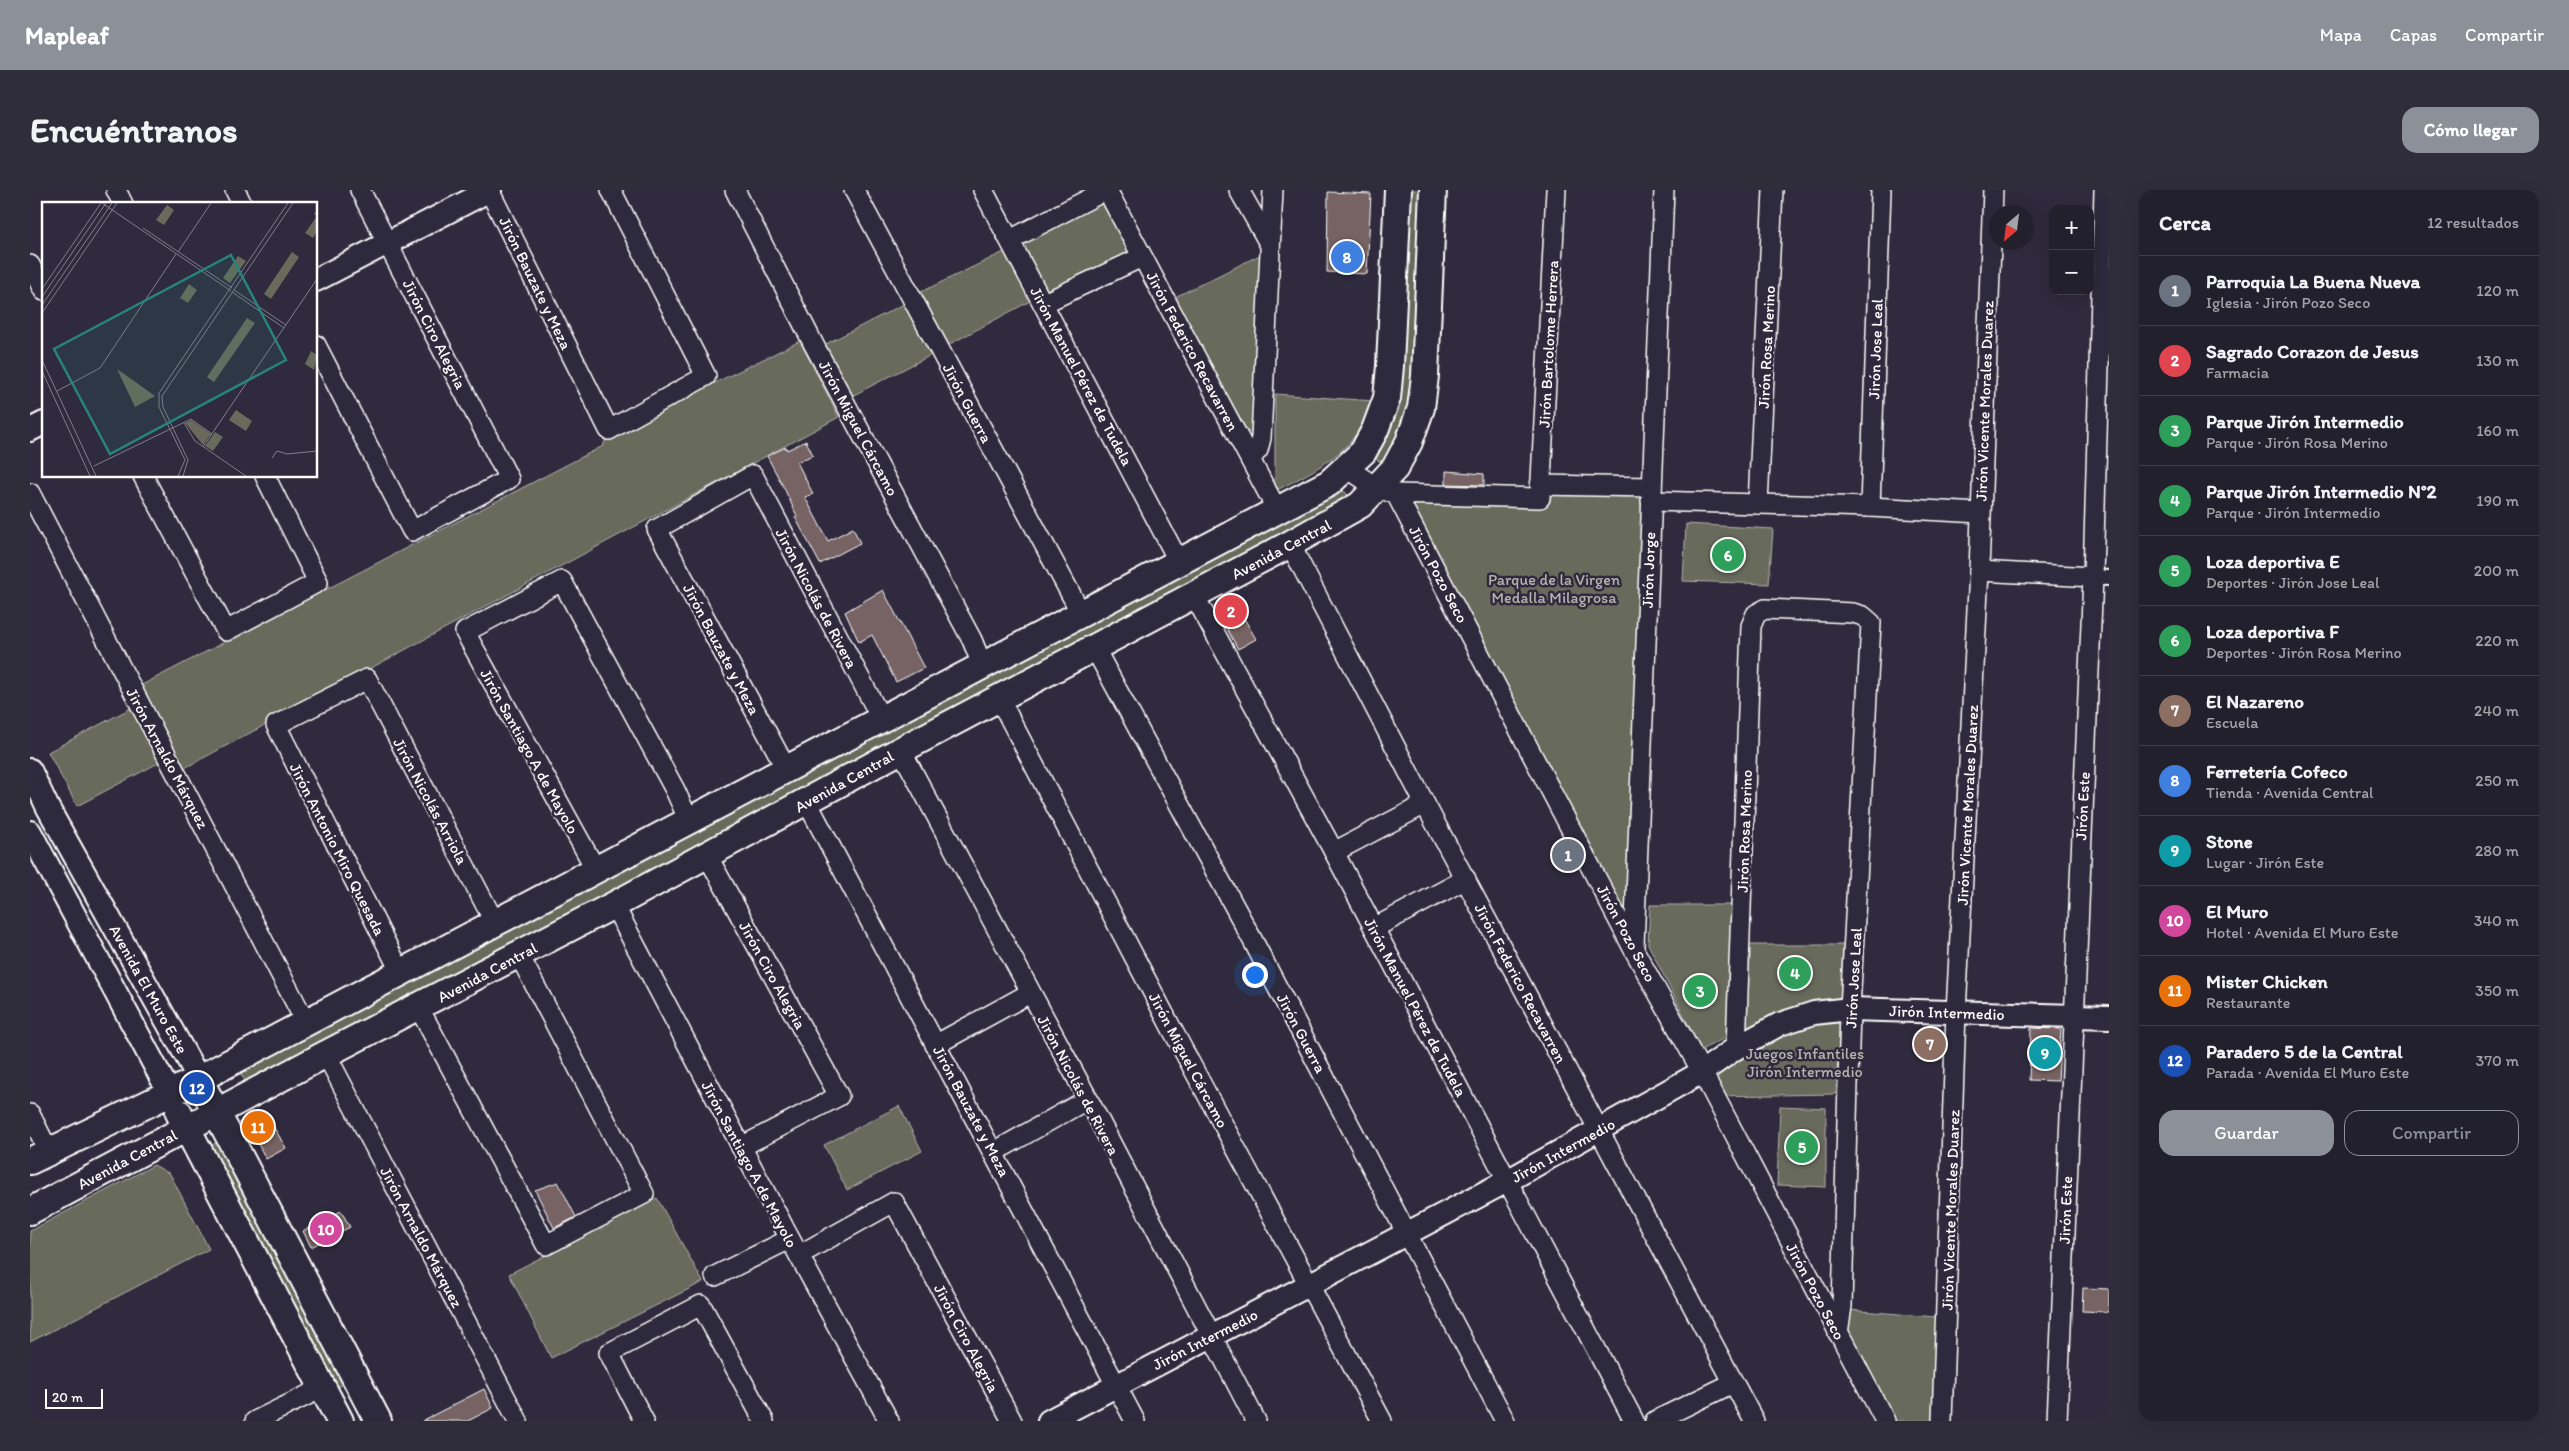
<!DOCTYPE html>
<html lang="es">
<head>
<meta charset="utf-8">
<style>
  :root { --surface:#23202e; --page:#2f2d3a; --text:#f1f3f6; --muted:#a3a3aa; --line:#403e4a; --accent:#8c9099 }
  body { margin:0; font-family:Itim,sans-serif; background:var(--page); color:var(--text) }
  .controls { position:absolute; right:15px; top:15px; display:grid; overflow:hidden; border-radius:10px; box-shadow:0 5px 20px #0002 }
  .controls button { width:45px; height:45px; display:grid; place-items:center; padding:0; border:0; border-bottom:1px solid var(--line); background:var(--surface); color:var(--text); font:25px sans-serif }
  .compass { position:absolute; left:1959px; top:15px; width:45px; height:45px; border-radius:50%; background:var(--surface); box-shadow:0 5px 20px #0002; rotate:208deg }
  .scale { position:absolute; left:15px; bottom:12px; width:58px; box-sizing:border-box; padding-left:5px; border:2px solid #fff; border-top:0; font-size:14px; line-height:18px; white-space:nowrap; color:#fff; -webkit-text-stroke:4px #2f2a3d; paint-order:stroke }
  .you { position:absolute; left:1224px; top:784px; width:18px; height:18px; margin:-12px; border:4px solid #fff; border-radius:50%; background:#1a73e8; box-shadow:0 0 0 8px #1a73e833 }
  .badge { display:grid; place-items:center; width:32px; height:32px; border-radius:50%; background:var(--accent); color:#fff; font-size:16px; font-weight:700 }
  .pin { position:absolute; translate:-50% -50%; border:2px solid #fff; box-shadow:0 1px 5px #0006 }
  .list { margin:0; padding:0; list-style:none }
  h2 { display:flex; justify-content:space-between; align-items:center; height:65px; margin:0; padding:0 20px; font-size:21px }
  h2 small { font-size:16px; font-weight:400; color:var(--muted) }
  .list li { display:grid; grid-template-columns:32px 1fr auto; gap:15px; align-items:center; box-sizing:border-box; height:70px; padding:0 20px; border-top:1px solid var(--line) }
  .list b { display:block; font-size:19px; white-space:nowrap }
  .list p { margin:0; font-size:16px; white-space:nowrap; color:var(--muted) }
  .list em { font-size:16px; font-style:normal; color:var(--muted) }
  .actions { display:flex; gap:10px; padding:15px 20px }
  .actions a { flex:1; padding:11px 0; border:1px solid var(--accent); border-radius:15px; text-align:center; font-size:18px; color:var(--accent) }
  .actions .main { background:var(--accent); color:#fff }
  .map { position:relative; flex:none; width:2079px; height:1231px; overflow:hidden; border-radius:15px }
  header { display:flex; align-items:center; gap:30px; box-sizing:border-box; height:70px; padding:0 25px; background:var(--accent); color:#fff }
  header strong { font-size:24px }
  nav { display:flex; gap:28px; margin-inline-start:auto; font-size:18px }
  .intro { display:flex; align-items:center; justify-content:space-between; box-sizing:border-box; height:120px; padding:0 30px }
  h1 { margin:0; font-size:35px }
  .button { padding:12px 22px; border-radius:15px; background:var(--accent); color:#fff; font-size:18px; font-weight:700 }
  main { display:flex; gap:30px; padding:0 30px }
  aside { flex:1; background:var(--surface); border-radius:15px; box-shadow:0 5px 20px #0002 }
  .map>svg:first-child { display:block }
  .green { fill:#686a5b; stroke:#b4b4ad }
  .building { fill:#776364; stroke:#fff }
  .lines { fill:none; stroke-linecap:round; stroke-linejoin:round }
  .pedestrian-casing { stroke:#fff; stroke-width:18 }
  .minor-casing { stroke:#fff; stroke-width:22 }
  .tertiary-casing { stroke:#fff; stroke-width:26 }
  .secondary-casing { stroke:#fff; stroke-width:30 }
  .pedestrian { stroke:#2f2a3d; stroke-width:14 }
  .minor { stroke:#2f2a3d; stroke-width:19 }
  .tertiary { stroke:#2f2a3d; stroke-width:22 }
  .secondary { stroke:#2f2a3d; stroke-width:26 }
  .labels { text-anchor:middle; stroke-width:5; stroke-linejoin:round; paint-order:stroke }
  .street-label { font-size:16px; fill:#fff; stroke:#2f2a3d }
  .park-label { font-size:16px; fill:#b4b4ad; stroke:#2f2a3d }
  .inset-road { fill:none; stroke:#827f8b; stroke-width:1 }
  .view { fill:#27847c; fill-opacity:0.15; stroke:#27847c; stroke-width:2.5 }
  .inset-edge { fill:none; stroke:#fff; stroke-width:2.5 }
</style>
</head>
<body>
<header>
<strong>Mapleaf</strong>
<nav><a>Mapa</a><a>Capas</a><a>Compartir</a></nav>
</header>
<div class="intro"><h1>Encuéntranos</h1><a class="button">Cómo llegar</a></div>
<main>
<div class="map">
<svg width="2079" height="1231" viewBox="0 0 2079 1231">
  <rect width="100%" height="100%" fill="#2f2a3d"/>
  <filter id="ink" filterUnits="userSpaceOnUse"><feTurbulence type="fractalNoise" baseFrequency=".02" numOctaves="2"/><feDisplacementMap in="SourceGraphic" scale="10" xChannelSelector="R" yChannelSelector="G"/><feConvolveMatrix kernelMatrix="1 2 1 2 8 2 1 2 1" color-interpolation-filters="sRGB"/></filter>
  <g filter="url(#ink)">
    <g class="green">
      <path d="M1376 0H1396L1389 197 1358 276 1339 265Z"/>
      <path d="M1071 7 1100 62 1018 105 987 51Z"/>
      <path d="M976 61 1004 109 918 155 891 102Z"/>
      <path d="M1230 65 1226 236 1222 242H1217L1145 107Z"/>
      <path d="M874 114 901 165 818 208 790 157Z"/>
      <path d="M770 151 809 227 151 580 108 497 573 256 577 246Z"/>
      <path d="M1245 204 1344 211C1340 221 1335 230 1330 239 1312 267 1278 284 1249 299L1245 296Z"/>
      <path d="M1311 298 1318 305 1314 313 217 895 210 882 1276 318Z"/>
      <path d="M1514 300 1617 304 1598 742 1380 309Z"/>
      <path d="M1656 334 1743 339 1739 394 1653 391Z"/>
      <path d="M101 518 130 572 47 616 18 562Z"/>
      <path d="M1620 715H1704L1697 847 1671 860 1618 754Z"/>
      <path d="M1716 755H1818L1814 811 1710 849Z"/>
      <path d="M1810 831 1806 904 1685 906 1680 886 1726 855 1790 832Z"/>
      <path d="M869 916 892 961 817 1000 794 955Z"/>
      <path d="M1750 916 1796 918V997L1747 995Z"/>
      <path d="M192 950 319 1191 305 1199 178 957Z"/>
      <path d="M124 975 140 984 179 1059 0 1152V1041Z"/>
      <path d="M627 1008 673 1092 521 1168 479 1084Z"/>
      <path d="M1819 1120 1906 1127 1903 1231H1863L1815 1146Z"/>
    </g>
    <g class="building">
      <path d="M1298 2 1341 4 1337 84 1297 82Z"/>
      <path d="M776 251 783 265 767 272 783 304 775 307 798 351 823 338 830 353 790 374 765 327 767 326 755 300 737 266 756 257 757 260Z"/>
      <path d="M1416 281 1454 284V295L1416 294Z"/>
      <path d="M853 400 894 478 866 492 842 445 829 452 815 422Z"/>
      <path d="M1204 411 1226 449 1208 459 1191 428 1195 416Z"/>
      <path d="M2001 838 2031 839 2028 891 1999 890Z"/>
      <path d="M235 922 256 958 236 969 222 943 223 929Z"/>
      <path d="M528 992 546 1027 524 1038 505 1000Z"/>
      <path d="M311 1021 320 1037 281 1057 273 1041Z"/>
      <path d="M2053 1098 2079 1099V1122L2052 1121Z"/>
      <path d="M454 1199 463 1218 438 1231H392Z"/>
    </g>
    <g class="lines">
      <g class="pedestrian-casing">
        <path id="pedestrian" d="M2063 387 2079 388"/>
      </g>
      <g class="minor-casing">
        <g id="minor">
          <path d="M86 0 93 14"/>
          <path d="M205 0 212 14"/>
          <path d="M459 0 579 240 676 186 581 0"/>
          <path d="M705 0 784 155 942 450 953 477"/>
          <path d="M824 0 1052 425"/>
          <path d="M953 0 1150 374"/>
          <path d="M1077 0 1248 322"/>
          <path d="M1209 0 1240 55"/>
          <path d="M980 50 1076 0"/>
          <path d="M0 75 14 101"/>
          <path d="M1014 113 1112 67"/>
          <path d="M286 155 382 341 479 289 330 0"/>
          <path d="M1221 268 1228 260 1231 248 1243 0"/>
          <path d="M1317 278 1347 298 1366 304 1604 760 1672 882 1855 1231"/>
          <path d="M113 286 196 441 288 392 235 286"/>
          <path d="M1510 295 1622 297"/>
          <path d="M0 303 276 833"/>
          <path d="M1366 304 1510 308 1526 0"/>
          <path d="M1621 311 1840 317 1950 323"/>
          <path d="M1728 314 1743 0"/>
          <path d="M1840 317 1851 0"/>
          <path d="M1260 354 1395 614 1724 1231"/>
          <path d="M1949 381 2063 387"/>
          <path d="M1164 405 1304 662 1604 1231"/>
          <path d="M1064 457 1222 749 1475 1231"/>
          <path d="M969 508 1143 841 1352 1231"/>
          <path d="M871 560 1058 909 1226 1231"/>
          <path d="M757 580 627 339 723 285 852 530"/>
          <path d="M777 612 1105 1231"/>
          <path d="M1304 662 1395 614"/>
          <path d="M677 665 809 906 711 957"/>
          <path d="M566 680 435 442 532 391 645 600 659 631"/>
          <path d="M584 715 760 1049 859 1231"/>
          <path d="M1344 738 1436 689"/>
          <path d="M1604 756 1634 0"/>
          <path d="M371 783 246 535 337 489 465 733"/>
          <path d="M389 818 516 1055 614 1004 489 765"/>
          <path d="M905 855 1000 803"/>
          <path d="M1706 858 1721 436 1726 424 1735 419 1823 423 1833 426 1841 433 1820 819 1812 1116 1808 1143"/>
          <path d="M296 864 488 1231"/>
          <path d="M0 924 19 962"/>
          <path d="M964 962 1058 909"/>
          <path d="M769 1065 864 1012 982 1231"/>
          <path d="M685 1086 760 1049"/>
          <path d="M225 1231 292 1198"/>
          <path d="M614 1231 579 1163 671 1115 734 1231"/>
          <path d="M1625 1231 1703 1193"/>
          <path d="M1912 1231 1926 822 1949 381 1963 0"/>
          <path d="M2027 1231 2063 387 2074 0"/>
        </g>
      </g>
      <g class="tertiary-casing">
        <g id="tertiary">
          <path d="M286 90 460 0"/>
          <path d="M0 240 14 233"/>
          <path d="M0 580 18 618 169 889"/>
          <path d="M0 642 140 904"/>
          <path d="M1019 1231 1479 990 1672 882 1706 858 1750 834 1784 823 1820 819 2079 827"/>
        </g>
      </g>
      <g class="secondary-casing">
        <g id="secondary">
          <path d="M169 889 348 1231"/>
          <path d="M149 923 310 1231"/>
          <path d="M0 971 169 889 1299 293 1333 262 1345 240 1357 208 1360 176 1368 0"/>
          <path d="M0 1021 296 864 584 715 871 560 1260 354 1330 315 1365 278 1379 252 1391 218 1395 186 1403 0"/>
        </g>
      </g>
      <use href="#pedestrian" class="pedestrian"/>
      <use href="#minor" class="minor"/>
      <use href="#tertiary" class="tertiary"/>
      <use href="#secondary" class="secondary"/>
    </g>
  </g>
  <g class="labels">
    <g class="street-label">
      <text transform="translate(506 93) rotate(64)" y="6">Jirón Bauzate y Meza</text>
      <text transform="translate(405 144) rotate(63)" y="6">Jirón Ciro Alegria</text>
      <text transform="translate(1518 154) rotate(-87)" y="6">Jirón Bartolome Herrera</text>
      <text transform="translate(1736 157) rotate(-87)" y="6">Jirón Rosa Merino</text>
      <text transform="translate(1845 159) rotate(-88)" y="6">Jirón Jose Leal</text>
      <text transform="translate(1163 161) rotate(62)" y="6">Jirón Federico Recavarren</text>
      <text transform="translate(1052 186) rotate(62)" y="6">Jirón Manuel Pérez de Tudela</text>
      <text transform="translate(1954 211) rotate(-88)" y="6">Jirón Vicente Morales Duarez</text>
      <text transform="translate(938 213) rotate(62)" y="6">Jirón Guerra</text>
      <text transform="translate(829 238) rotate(62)" y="6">Jirón Miguel Cárcamo</text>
      <text transform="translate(1251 359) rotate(-28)" y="6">Avenida Central</text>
      <text transform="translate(1618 380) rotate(-88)" y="6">Jirón Jorge</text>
      <text transform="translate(1409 384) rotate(62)" y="6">Jirón Pozo Seco</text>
      <text transform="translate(787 408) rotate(62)" y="6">Jirón Nicolás de Rivera</text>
      <text transform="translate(692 459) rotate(62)" y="6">Jirón Bauzate y Meza</text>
      <text transform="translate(500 561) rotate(61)" y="6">Jirón Santiago A de Mayolo</text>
      <text transform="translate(138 568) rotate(62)" y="6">Jirón Arnaldo Márquez</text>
      <text transform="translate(814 591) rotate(-29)" y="6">Avenida Central</text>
      <text transform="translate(401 611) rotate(62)" y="6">Jirón Nicolás Arriola</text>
      <text transform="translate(1937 615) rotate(-87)" y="6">Jirón Vicente Morales Duarez</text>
      <text transform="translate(2052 616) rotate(-87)" y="6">Jirón Este</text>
      <text transform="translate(1714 641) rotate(-88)" y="6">Jirón Rosa Merino</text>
      <text transform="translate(308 659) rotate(63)" y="6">Jirón Antonio Miro Quesada</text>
      <text transform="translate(1597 743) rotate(62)" y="6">Jirón Pozo Seco</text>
      <text transform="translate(457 782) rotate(-28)" y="6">Avenida Central</text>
      <text transform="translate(743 785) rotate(61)" y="6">Jirón Ciro Alegria</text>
      <text transform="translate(1823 788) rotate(-87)" y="6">Jirón Jose Leal</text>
      <text transform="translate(1491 793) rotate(62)" y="6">Jirón Federico Recavarren</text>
      <text transform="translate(119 799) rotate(61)" y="6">Avenida El Muro Este</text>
      <text transform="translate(1386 817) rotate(62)" y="6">Jirón Manuel Pérez de Tudela</text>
      <text transform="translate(1917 822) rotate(2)" y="6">Jirón Intermedio</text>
      <text transform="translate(1272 843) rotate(62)" y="6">Jirón Guerra</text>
      <text transform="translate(1159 870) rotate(62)" y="6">Jirón Miguel Cárcamo</text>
      <text transform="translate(1049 895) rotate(62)" y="6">Jirón Nicolás de Rivera</text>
      <text transform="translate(942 921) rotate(62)" y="6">Jirón Bauzate y Meza</text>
      <text transform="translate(1533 960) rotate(-29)" y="6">Jirón Intermedio</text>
      <text transform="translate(97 969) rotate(-28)" y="6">Avenida Central</text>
      <text transform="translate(720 974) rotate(62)" y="6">Jirón Santiago A de Mayolo</text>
      <text transform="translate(1920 1020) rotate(-88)" y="6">Jirón Vicente Morales Duarez</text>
      <text transform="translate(2035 1020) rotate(-88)" y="6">Jirón Este</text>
      <text transform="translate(392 1047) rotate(62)" y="6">Jirón Arnaldo Márquez</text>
      <text transform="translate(1786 1101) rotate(62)" y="6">Jirón Pozo Seco</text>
      <text transform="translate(937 1148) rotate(62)" y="6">Jirón Ciro Alegria</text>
      <text transform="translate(1175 1149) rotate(-27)" y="6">Jirón Intermedio</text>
    </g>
    <g class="park-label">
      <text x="1524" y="395">Parque de la Virgen<tspan x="1524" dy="18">Medalla Milagrosa</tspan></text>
      <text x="1775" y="869">Juegos Infantiles<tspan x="1775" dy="18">Jirón Intermedio</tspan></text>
    </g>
  </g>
  <g transform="translate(12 12)">
    <rect width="275" height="275" fill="#2f2a3d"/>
    <path d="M125 3 132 8 122 23 114 18ZM275 8V30L271 36 263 31 275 14 272 12ZM250 50 257 55 229 97 222 92ZM196 54 204 59 188 81 181 76ZM147 82 155 88 146 101 138 96ZM205 116 213 121 172 180 165 175ZM269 149 275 153 272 168 263 162ZM75 167 95 181 113 194 93 205ZM194 208 210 219 204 229 187 218ZM149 218 169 232 161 243 143 221ZM173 230 181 235 171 249 163 244Z" fill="#686a5b"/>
    <path class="inset-road" d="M60 1 189 89M101 26 190 86M136 50 169 1M0 87 59 1M192 88 244 123M190 90 242 126M0 95 64 1M0 103 70 1M0 111 75 1M0 158 54 274M0 169 48 274M15 189 58 166 134 52M142 221 153 239 204 274M161 245 275 77M230 256 235 249 245 252 275 249M52 264 149 217 170 232M136 274 143 258 117 205V191L246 1M141 274 146 258 121 205 120 194 251 1"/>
    <path class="view" d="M189 53 244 158 68 252 12 147Z"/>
    <rect width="275" height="275" class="inset-edge"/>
  </g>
</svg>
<div class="controls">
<button>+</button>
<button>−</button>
</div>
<svg class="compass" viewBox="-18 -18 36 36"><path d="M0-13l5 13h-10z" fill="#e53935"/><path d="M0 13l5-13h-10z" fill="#a3a3aa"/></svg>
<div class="scale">20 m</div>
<div class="you"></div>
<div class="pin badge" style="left:1538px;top:665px;background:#6b7280">1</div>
<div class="pin badge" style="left:1201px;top:421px;background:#e0444e">2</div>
<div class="pin badge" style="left:1670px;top:801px;background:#2e9e5b">3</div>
<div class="pin badge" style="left:1765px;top:783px;background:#2e9e5b">4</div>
<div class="pin badge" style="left:1772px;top:957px;background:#2e9e5b">5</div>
<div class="pin badge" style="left:1698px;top:365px;background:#2e9e5b">6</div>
<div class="pin badge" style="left:1900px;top:854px;background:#8d6e63">7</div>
<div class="pin badge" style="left:1317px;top:67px;background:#3f7fe0">8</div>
<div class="pin badge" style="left:2015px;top:863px;background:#0f9aa8">9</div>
<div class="pin badge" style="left:296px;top:1039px;background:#d1479c">10</div>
<div class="pin badge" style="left:228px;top:937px;background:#e8710a">11</div>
<div class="pin badge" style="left:167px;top:898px;background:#1a4fb4">12</div>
</div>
<aside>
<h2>Cerca<small>12 resultados</small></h2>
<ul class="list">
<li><span class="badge" style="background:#6b7280">1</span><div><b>Parroquia La Buena Nueva</b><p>Iglesia · Jirón Pozo Seco</p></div><em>120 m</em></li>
<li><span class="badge" style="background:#e0444e">2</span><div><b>Sagrado Corazon de Jesus</b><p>Farmacia</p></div><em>130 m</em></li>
<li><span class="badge" style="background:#2e9e5b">3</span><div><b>Parque Jirón Intermedio</b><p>Parque · Jirón Rosa Merino</p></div><em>160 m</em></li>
<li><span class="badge" style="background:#2e9e5b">4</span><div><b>Parque Jirón Intermedio N°2</b><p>Parque · Jirón Intermedio</p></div><em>190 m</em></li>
<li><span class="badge" style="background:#2e9e5b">5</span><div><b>Loza deportiva E</b><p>Deportes · Jirón Jose Leal</p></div><em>200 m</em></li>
<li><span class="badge" style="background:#2e9e5b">6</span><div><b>Loza deportiva F</b><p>Deportes · Jirón Rosa Merino</p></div><em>220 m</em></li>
<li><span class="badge" style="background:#8d6e63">7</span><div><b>El Nazareno</b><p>Escuela</p></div><em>240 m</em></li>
<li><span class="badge" style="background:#3f7fe0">8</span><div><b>Ferretería Cofeco</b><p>Tienda · Avenida Central</p></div><em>250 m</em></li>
<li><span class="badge" style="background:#0f9aa8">9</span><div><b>Stone</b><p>Lugar · Jirón Este</p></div><em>280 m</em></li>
<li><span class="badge" style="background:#d1479c">10</span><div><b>El Muro</b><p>Hotel · Avenida El Muro Este</p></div><em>340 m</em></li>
<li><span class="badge" style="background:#e8710a">11</span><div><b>Mister Chicken</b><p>Restaurante</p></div><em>350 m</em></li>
<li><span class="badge" style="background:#1a4fb4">12</span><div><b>Paradero 5 de la Central</b><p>Parada · Avenida El Muro Este</p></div><em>370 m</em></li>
</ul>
<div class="actions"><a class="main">Guardar</a><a>Compartir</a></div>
</aside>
</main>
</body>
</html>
